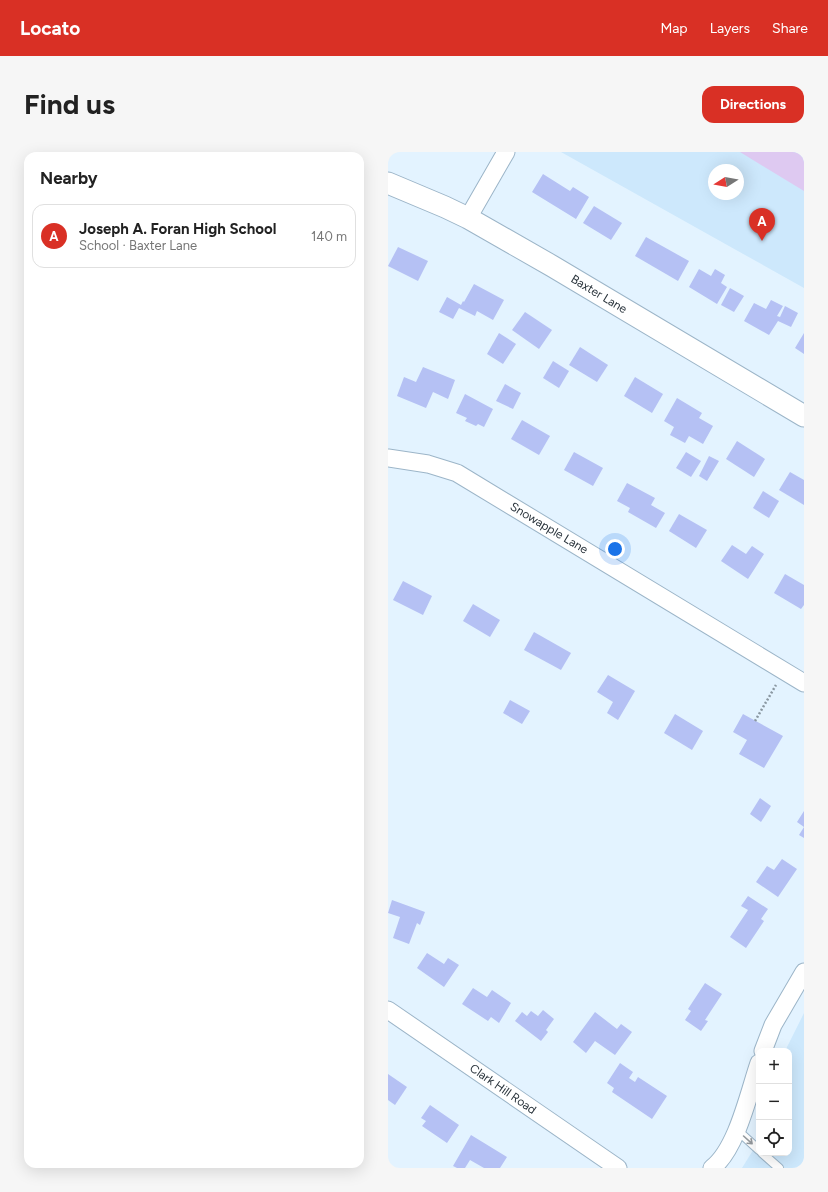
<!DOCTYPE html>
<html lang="en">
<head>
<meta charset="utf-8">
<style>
  :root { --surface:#fff; --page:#f6f6f6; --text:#222; --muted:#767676; --line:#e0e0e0; --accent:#d93025 }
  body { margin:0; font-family:Figtree,sans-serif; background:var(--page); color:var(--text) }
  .controls { position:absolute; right:12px; bottom:12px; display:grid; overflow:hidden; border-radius:8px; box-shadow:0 4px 16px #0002 }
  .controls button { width:36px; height:36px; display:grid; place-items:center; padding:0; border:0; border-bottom:1px solid var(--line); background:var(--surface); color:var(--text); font:20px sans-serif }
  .compass { position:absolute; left:320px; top:12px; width:36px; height:36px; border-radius:50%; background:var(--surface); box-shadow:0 4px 16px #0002; rotate:259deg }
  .you { position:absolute; left:227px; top:397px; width:14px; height:14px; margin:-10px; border:3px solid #fff; border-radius:50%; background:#1a73e8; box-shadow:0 0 0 6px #1a73e833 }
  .badge { display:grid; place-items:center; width:26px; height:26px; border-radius:50%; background:var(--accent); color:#fff; font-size:13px; font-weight:700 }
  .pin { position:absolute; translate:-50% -33px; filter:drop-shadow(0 1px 2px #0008) }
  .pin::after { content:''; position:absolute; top:21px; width:14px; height:12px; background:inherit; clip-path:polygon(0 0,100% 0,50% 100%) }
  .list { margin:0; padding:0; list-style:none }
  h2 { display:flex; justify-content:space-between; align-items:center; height:52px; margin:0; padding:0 16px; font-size:17px }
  h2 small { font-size:13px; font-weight:400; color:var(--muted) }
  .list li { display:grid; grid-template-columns:26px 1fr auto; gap:12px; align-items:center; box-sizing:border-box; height:64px; margin:0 8px 8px; padding:0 8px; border:1px solid var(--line); border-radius:12px }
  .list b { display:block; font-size:15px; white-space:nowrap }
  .list p { margin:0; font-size:13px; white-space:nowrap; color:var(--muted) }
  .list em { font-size:13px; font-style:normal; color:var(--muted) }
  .icon { flex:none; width:22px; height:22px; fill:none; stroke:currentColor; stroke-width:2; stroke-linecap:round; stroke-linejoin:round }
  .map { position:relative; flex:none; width:416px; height:1016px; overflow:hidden; border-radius:12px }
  header { display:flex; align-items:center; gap:24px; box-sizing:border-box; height:56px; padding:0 20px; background:var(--accent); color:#fff }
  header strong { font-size:19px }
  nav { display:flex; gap:22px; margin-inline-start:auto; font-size:14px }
  .intro { display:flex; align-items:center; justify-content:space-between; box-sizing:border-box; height:96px; padding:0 24px }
  h1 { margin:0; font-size:28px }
  .button { padding:10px 18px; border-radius:12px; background:var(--accent); color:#fff; font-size:14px; font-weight:700 }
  main { display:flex; gap:24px; padding:0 24px }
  aside { flex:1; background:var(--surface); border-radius:12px; box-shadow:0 4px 16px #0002 }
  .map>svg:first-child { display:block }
  .built { fill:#cde8fc; fill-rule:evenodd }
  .green { fill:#dec9f1 }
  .building { fill:#b5c1f4 }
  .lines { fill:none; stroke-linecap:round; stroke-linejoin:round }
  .service-casing { stroke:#9cb5c8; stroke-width:10 }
  .minor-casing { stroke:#9cb5c8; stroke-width:19 }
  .tertiary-casing { stroke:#9cb5c8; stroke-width:23 }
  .path { stroke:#8a97a1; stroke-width:2.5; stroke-dasharray:2 2; stroke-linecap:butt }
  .service { stroke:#fff; stroke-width:8 }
  .minor { stroke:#fff; stroke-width:17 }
  .tertiary { stroke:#fff; stroke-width:21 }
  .oneway { stroke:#94999d }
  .labels { text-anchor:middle; stroke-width:3; stroke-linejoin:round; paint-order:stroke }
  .street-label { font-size:12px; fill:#29333b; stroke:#fff }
</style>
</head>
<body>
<header>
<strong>Locato</strong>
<nav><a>Map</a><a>Layers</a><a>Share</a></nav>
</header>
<div class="intro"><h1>Find us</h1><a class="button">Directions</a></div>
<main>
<aside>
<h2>Nearby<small></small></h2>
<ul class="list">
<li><span class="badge">A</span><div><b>Joseph A. Foran High School</b><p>School · Baxter Lane</p></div><em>140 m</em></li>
</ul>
</aside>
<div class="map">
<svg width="416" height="1016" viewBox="0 0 416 1016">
  <rect width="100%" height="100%" fill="#e3f3ff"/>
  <g class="built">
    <path d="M173 0H416V136ZM326 18H350V42H326Z"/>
    <path d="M416 861V1016H354L367 995 371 984V1001H401V899H397Z"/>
  </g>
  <path class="green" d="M352 0H416V39Z"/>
  <g class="building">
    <path d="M155 22 182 39 185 35 201 45 188 67 144 40Z"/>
    <path d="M206 54 234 71 223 88 195 71Z"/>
    <path d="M258 85 301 109 290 129 247 104Z"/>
    <path d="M10 95 40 109 30 129 0 114Z"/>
    <path d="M311 117 323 124 327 117 337 123 333 131 339 135 329 152 301 135Z"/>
    <path d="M86 132 116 148 105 168 89 159 87 164 71 156 65 167 51 160 59 145 73 153 75 149 76 150Z"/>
    <path d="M342 136 356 144 346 160 333 153Z"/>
    <path d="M383 148 395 154 389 164 392 165 397 154 410 161 403 175 390 169 381 183 356 169 366 151 378 157Z"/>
    <path d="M137 160 164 178 151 197 124 178Z"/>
    <path d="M111 181 128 192 115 212 99 202Z"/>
    <path d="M416 181V202L407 196Z"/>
    <path d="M192 195 220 213 209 230 181 213Z"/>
    <path d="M165 209 181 219 171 236 155 226Z"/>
    <path d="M35 215 67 228 60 247 45 240 38 256 9 244 16 225 28 230Z"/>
    <path d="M247 225 275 242 264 261 236 244Z"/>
    <path d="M117 232 133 241 125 257 108 249Z"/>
    <path d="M77 242 105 257 96 275 90 272 88 274 77 269 79 266 68 261Z"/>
    <path d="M289 246 314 261 311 266 325 274 315 292 301 284 297 291 282 283 286 275 276 269Z"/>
    <path d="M134 268 162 284 151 303 123 287Z"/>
    <path d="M349 289 377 307 366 325 338 307Z"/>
    <path d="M186 300 215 316 205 334 176 318Z"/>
    <path d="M298 300 313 309 303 325 288 316Z"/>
    <path d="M321 304 331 309 319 329 311 324Z"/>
    <path d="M402 320 416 328V353L391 338Z"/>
    <path d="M239 331 267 346 263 353 277 361 268 376 240 360 242 356 229 349Z"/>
    <path d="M375 339 391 349 381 366 365 356Z"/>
    <path d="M291 362 319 378 308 396 281 379Z"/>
    <path d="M344 393 358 402 364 394 376 402 360 427 333 409Z"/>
    <path d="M397 422 416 433V453L413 457 386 441Z"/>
    <path d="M15 429 44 444 35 463 5 448Z"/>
    <path d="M85 452 112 468 102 485 75 469Z"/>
    <path d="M146 480 183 501 173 518 136 498Z"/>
    <path d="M220 523 247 539 230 568 219 561 225 550 209 540Z"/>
    <path d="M122 548 142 559 134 572 115 561Z"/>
    <path d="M287 562 315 579 304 598 276 581Z"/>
    <path d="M355 562 395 584 376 616 351 602 359 588 345 580Z"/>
    <path d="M372 646 383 654 373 670 362 662Z"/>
    <path d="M416 659V686L411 683 416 675 409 670Z"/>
    <path d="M394 707 409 717 390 745 368 730 379 714 386 718Z"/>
    <path d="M360 744 380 757 373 767 376 769 358 796 342 785 360 758 353 754Z"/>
    <path d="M4 748 37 760 32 773 29 771 21 792 5 786 12 765 0 761Z"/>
    <path d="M39 801 56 812 60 806 71 813 56 835 29 816Z"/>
    <path d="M317 831 334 842 317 868 320 869 313 879 297 868 303 859 300 857Z"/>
    <path d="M85 836 99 845 104 838 123 851 111 871 103 865 100 869 74 852Z"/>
    <path d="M155 858 166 867 158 878 160 880 153 889 127 869 134 860 139 864 143 859 150 864Z"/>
    <path d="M207 860 229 877 233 872 244 880 227 903 207 889 198 901 185 890Z"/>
    <path d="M232 911 245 920 241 926 247 930 250 925 279 944 264 967 224 940 226 936 219 931Z"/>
    <path d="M0 922 19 935 7 953 0 948Z"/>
    <path d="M42 953 71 973 59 991 34 974 38 969 33 966Z"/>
    <path d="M83 983 119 1005 112 1016H96L82 1008 77 1016H69L65 1014Z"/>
  </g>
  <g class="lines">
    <g class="service-casing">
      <g id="service">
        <path d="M349 978 371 998"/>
        <path d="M374 1001 391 1016"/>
      </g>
    </g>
    <g class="minor-casing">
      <g id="minor">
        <path d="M80 66 118 0"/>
        <path d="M0 306 40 312 69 321 416 531"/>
        <path d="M0 858 230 1016"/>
        <path d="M375 899 385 873 416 820"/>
        <path d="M324 1016C349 997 361 940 371 911"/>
      </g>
    </g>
    <g class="tertiary-casing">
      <path id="tertiary" d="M0 31 57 55 80 66 164 114 416 264"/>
    </g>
    <path class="path" d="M367 569 388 533"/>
    <use href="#service" class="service"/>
    <use href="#minor" class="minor"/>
    <use href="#tertiary" class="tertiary"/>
  </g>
  <defs><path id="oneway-shaft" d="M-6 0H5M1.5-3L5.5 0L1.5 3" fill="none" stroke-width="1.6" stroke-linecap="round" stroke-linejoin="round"/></defs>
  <use class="oneway" href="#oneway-shaft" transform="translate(360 988) rotate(42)"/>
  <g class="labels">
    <g class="street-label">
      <text transform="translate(211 142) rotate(31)" y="4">Baxter Lane</text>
      <text transform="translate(161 376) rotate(31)" y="4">Snowapple Lane</text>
      <text transform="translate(115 937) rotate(35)" y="4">Clark Hill Road</text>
    </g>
  </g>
</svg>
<div class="controls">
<button>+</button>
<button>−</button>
<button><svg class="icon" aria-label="locate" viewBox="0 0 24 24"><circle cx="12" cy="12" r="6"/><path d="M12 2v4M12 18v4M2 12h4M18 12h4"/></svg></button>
</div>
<svg class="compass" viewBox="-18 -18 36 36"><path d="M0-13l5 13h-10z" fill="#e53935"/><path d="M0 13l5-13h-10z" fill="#767676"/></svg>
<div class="you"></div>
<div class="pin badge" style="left:374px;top:89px">A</div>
</div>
</main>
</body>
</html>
